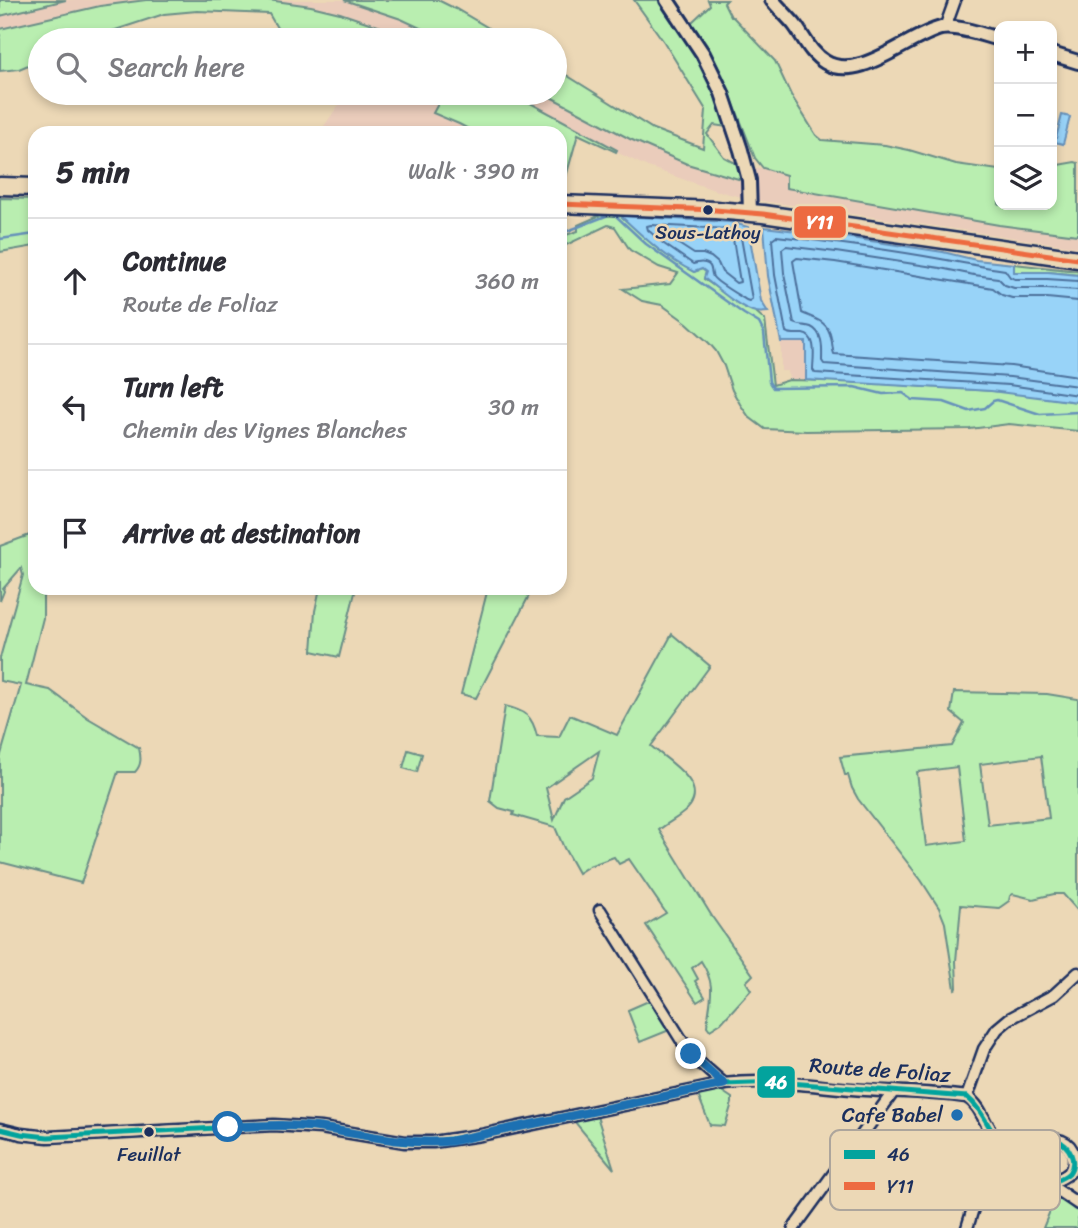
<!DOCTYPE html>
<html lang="en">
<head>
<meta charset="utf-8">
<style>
  :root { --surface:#fff; --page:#f2f2f3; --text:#2b2b33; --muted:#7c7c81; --line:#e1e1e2 }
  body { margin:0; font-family:Sriracha,sans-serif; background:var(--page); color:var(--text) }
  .controls { position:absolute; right:21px; top:21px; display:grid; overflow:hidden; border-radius:14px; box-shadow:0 4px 10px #0003 }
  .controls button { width:63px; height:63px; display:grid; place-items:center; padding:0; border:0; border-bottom:2px solid var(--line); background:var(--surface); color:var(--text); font:35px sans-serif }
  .stop { position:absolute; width:21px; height:21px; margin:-16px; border:5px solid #1f6fb2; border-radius:50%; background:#fff }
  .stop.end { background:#1f6fb2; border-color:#fff; box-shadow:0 2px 7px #0008 }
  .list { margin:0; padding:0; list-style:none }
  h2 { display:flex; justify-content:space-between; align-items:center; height:91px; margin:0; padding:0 28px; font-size:30px }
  h2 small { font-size:23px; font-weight:400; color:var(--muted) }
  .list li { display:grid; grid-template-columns:46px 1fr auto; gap:21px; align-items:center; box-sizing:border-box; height:126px; padding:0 28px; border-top:2px solid var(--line) }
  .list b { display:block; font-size:26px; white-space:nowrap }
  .list p { margin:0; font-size:23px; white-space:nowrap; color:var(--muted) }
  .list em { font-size:23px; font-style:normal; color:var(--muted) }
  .icon { flex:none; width:38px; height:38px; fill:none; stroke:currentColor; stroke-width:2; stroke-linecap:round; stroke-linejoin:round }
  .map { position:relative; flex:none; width:1078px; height:1228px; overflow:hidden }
  .search { position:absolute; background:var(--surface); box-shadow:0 4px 10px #0003; left:28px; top:28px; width:539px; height:77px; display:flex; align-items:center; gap:18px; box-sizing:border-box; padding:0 24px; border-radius:38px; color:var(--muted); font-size:26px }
  .panel { position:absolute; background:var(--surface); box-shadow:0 4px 10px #0003; left:28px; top:126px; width:539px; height:469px; border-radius:21px }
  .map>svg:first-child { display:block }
  .built { fill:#eaccbb }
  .green { fill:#b9eeb0; stroke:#6a8e87; stroke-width:2; fill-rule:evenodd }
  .water { fill:#98d3f8; stroke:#6691ba; stroke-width:2 }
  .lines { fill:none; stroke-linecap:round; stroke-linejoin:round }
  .shore { stroke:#4d719c; stroke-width:2 }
  .stream { stroke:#6691ba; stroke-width:2.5 }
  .minor-casing { stroke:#1b2f5e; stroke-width:15 }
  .tertiary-casing { stroke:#1b2f5e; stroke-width:18 }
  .primary-casing { stroke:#1b2f5e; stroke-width:21 }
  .minor { stroke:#ecd8b6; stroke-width:10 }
  .tertiary { stroke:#ecd8b6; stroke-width:12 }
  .primary { stroke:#ecd8b6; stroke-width:16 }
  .bus-1-casing { stroke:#ecd8b6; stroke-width:10 }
  .bus-2-casing { stroke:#ecd8b6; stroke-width:10 }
  .bus-1 { stroke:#03a39d; stroke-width:5 }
  .bus-2 { stroke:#ed6a41; stroke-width:5 }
  .route { stroke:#1f6fb2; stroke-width:9 }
  .bus-dot { fill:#1b2f5e; stroke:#ecd8b6; stroke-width:2.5 }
  .poi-dot { fill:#1f6fb2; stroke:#ecd8b6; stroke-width:2.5 }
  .labels { text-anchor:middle; stroke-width:5; stroke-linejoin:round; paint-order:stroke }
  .bus-label { font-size:19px; fill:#1b2f5e; stroke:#ecd8b6 }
  .street-label { font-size:21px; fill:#1b2f5e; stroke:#ecd8b6 }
  .poi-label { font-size:21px; fill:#1b2f5e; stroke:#ecd8b6; text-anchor:end }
  .key { fill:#ecd8b6; stroke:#ada59c; stroke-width:2 }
  .key-label { font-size:19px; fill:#1b2f5e }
  .line-badge { stroke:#ecd8b6; stroke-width:2.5 }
  .badge-label { font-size:19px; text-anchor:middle; font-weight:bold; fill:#fff }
</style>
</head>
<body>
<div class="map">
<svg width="1078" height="1228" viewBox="0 0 1078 1228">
  <rect width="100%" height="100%" fill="#ecd8b6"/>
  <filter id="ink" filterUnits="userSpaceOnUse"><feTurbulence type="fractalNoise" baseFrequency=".0143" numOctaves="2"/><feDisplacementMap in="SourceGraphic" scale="14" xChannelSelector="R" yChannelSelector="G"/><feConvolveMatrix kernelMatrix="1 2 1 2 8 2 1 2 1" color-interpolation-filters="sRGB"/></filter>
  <g filter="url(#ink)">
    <g class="built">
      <path d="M66 0H146L100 6 0 29V16Z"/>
      <path d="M268 0H344L401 19 446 40H412L381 27 340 13 311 6Z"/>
      <path d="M340 93H392L405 97 408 93H444L433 113 459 124 476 133H333L324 126 341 102Z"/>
      <path d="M512 93H543L630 139 734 179 742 180 745 198 714 190 648 167 616 152V149Z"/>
      <path d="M753 168H763L787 175 786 188 999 225 1078 235V247L756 200Z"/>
      <path d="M806 341V380H789L788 371H781V342Z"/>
    </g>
    <g class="green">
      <path d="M0 0H66L0 16Z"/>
      <path d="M146 0H268L311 6 340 13 381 27 412 40H284L269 14 197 11 164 14 85 40H40V60L19 69 0 71V29L100 6Z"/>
      <path d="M344 0H438L456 9 509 40H446L401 19Z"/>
      <path d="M634 0H660L689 42 704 68 727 127 714 125 707 134 724 157 739 165 742 180 687 164 630 139 543 93H555V68L653 129 703 148 706 110 664 42Z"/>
      <path d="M708 0H727L724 3 731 17H733L775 61 791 95 816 135 822 140 885 145 909 150 956 164 999 170V205H1052V166L1075 162 1078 163V235L999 225 786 188V175L763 168 755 158 723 76 711 53 691 23 710 5Z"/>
      <path d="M444 93H512L617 150 616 152 578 134 564 184 560 188V133H476L459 124 433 113Z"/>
      <path d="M0 198 35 199V246L0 252Z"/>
      <path d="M615 213 621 216 659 250 694 272 702 269 706 272 704 279 743 306 756 312 765 320 773 385 789 380 834 381 1009 392 1078 402V431L1009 424 970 429 806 431 765 429 749 417 740 404 732 390 724 366 716 351 709 343 687 323 662 305 642 301 623 289 670 284 678 273 659 267 630 250 615 227 608 225 560 248V237L578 231V225L603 214Z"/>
      <path d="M1014 264 1078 271V275L1048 272 1014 273Z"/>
      <path d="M35 533V588H43V618L26 685 50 690 88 718 139 748C141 757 142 765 135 772H118L81 883 0 862V758L21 685 0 681V658L23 575 21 568 3 589 4 591 0 601V546Z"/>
      <path d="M320 588H356L339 657 312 651 315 611Z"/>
      <path d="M488 588H533L476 698 461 694Z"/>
      <path d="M672 634 710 666 651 746C665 759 707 782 690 806 683 816 668 822 659 830L713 918 753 975 746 982 751 990 721 1023 710 1030 707 1026C710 998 717 986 701 961L692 968 698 979 695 981 705 997 697 1002 646 925 666 913 629 859 619 864 614 857 589 866 578 873 564 848 555 827 513 815 514 812 499 808 490 801 505 706C525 711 532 715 537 736L559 737 570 715 617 735ZM599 751 592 778 564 797 554 820 546 788Z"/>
      <path d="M954 692 1047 694 1078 699V911L1063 894H1054L1033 899 1013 894 1010 896 1009 901 999 908 961 905 956 961 957 988 955 989 945 923 939 908 921 880 858 799 852 788 848 775H845L840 757 952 746 964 723 951 712ZM1041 756 1049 818 988 825 980 764ZM957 767 966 841 926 846 917 772Z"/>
      <path d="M408 750 422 754 417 772 403 768Z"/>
      <path d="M653 999 672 1029 640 1042 628 1011V1010Z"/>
      <path d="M720 1090 732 1098V1103L725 1126 710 1125 698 1095Z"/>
      <path d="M597 1116 614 1169 574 1121Z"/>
      <path d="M1056 1196 1078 1211V1228H1043Z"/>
    </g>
    <g class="water">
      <path d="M1062 115 1070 117 1063 144 1055 142Z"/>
      <path d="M621 216 730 222 748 227 761 301 768 312C764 312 760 313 756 312 739 308 718 289 704 278L706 272 702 269 694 272C667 259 643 237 621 216Z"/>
      <path d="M764 227 838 236 943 252 976 260 1014 264V272H1048L1078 275V402L991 391 806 380V342H781L768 276Z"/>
    </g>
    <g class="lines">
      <g class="shore">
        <path d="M651 225 729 229 740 232 752 299 749 301 746 300C740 296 717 283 713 277 710 271 713 265 705 263 702 262 696 263 693 264L664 244 648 230 647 226Z"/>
        <path d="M675 235 727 238 733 239 740 282 736 283 722 272 718 263 711 257 703 254H694L674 241V238Z"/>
        <path d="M1078 281 1047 279H1015L1010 277 1005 270C983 267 963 263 941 259 886 249 831 242 776 236L772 239 775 275 786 332C792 335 796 334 803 334 818 336 813 359 813 370L815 373 1009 385 1078 395"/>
        <path d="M1078 290 1047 288H1014L1005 285 998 278 974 275 940 268 836 252 786 246 782 249 784 273 794 323C799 326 806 325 811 327 824 333 822 350 822 361L824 364 1010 377 1078 386"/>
        <path d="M1078 301 1047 298H1012L1002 295 993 288 835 262 797 258 793 261 802 313C815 319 828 321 831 338 833 344 832 349 834 354L1011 366 1078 376"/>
      </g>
      <g class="stream">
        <path d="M560 234 611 214 616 216 646 244 744 314 759 323 764 333 769 382 773 388 854 387 883 394 903 393 913 400 944 402 969 411 985 408 993 401 997 400 1040 414 1078 412"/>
        <path d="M0 239 35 234"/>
      </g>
      <g class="minor-casing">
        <g id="minor">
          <path d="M945 28 955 0"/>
          <path d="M600 910 684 1044 699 1062 724 1084"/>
          <path d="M967 1097 984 1049 997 1029 1009 1019 1054 995 1078 973"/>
          <path d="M967 1097C982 1107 984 1124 995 1138 1017 1165 1049 1184 1078 1204"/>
          <path d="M0 1129 21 1134 48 1137 274 1125 321 1128 405 1142H433L481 1135 724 1084C771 1078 818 1087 865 1090 899 1092 933 1092 967 1097"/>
          <path d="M1000 1143C1012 1138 1049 1137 1062 1141 1075 1146 1078 1163 1069 1173 1063 1178 1055 1181 1048 1184"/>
          <path d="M794 1228 894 1091"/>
          <path d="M967 1228C976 1200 983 1168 1000 1143"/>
        </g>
      </g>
      <g class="tertiary-casing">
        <g id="tertiary">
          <path d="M667 0 703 54 722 93 741 150 749 180 750 213"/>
          <path d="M772 0C779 8 787 16 794 24 804 37 810 53 825 62 859 83 908 36 941 28 957 25 983 35 999 39"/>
          <path d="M1052 54 1078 62"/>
        </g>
      </g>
      <g class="primary-casing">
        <g id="primary">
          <path d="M0 186 35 187"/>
          <path d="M560 204 715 210 763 214 1078 259"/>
        </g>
      </g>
      <use href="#minor" class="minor"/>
      <use href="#tertiary" class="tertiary"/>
      <use href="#primary" class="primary"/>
      <g class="bus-1-casing">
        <g id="bus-1">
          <path d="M967 1097C982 1109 988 1128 1000 1143"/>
          <path d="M0 1129 21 1134 48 1137 274 1125 321 1128 405 1142H433L481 1135 724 1084 777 1082 967 1097"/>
          <path d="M1011 1140H1057C1069 1145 1078 1161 1069 1173 1064 1178 1055 1181 1048 1184L1014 1156 1000 1143Z"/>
        </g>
      </g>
      <g class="bus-2-casing">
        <path id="bus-2" d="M560 204 715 210 763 214 1078 259"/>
      </g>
      <use href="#bus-1" class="bus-1"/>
      <use href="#bus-2" class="bus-2"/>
    </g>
  </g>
  <g class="lines" filter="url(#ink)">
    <path class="route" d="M228 1127C259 1126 290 1124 321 1128 367 1135 404 1145 451 1141L724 1084 691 1054"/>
  </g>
  <g class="bus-dot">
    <circle cx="708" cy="210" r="6"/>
    <circle cx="149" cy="1132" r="6"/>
  </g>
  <circle class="poi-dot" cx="957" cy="1115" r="7"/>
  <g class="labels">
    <g class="bus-label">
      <text x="708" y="239">Sous-Lathoy</text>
      <text x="149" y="1161">Feuillat</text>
    </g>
    <g class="street-label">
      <text transform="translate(880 1070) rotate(4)" y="7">Route de Foliaz</text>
    </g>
    <g class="poi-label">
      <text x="943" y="1122">Cafe Babel</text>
    </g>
  </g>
  <rect x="830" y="1130" width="230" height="80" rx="10" class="key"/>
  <rect x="844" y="1150" width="31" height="9" fill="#03a39d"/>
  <rect x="844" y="1182" width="31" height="8" fill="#ed6a41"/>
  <g class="key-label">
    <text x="887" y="1161">46</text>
    <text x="887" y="1193">Y11</text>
  </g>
  <g class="line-badge">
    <rect x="793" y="205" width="54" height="34" rx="7" fill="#ed6a41"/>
    <rect x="756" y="1065" width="40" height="34" rx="7" fill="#03a39d"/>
  </g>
  <g class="badge-label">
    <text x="820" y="229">Y11</text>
    <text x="776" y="1089">46</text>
  </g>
</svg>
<div class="controls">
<button>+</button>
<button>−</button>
<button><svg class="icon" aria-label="layers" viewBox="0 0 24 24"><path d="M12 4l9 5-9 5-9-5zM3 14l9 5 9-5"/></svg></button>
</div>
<div class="stop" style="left:228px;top:1127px"></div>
<div class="stop end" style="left:691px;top:1054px"></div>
<div class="search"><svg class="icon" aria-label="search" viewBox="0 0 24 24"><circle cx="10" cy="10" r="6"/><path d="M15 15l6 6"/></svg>Search here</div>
<section class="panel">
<h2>5 min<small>Walk · 390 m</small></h2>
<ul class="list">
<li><svg class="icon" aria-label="ahead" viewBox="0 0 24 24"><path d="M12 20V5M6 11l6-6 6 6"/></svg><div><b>Continue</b><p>Route de Foliaz</p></div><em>360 m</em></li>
<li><svg class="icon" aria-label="left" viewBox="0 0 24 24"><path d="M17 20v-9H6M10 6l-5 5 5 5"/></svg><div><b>Turn left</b><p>Chemin des Vignes Blanches</p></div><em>30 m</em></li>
<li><svg class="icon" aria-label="arrive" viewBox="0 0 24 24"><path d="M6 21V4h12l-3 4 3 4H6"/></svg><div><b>Arrive at destination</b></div></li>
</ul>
</section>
</div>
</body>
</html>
